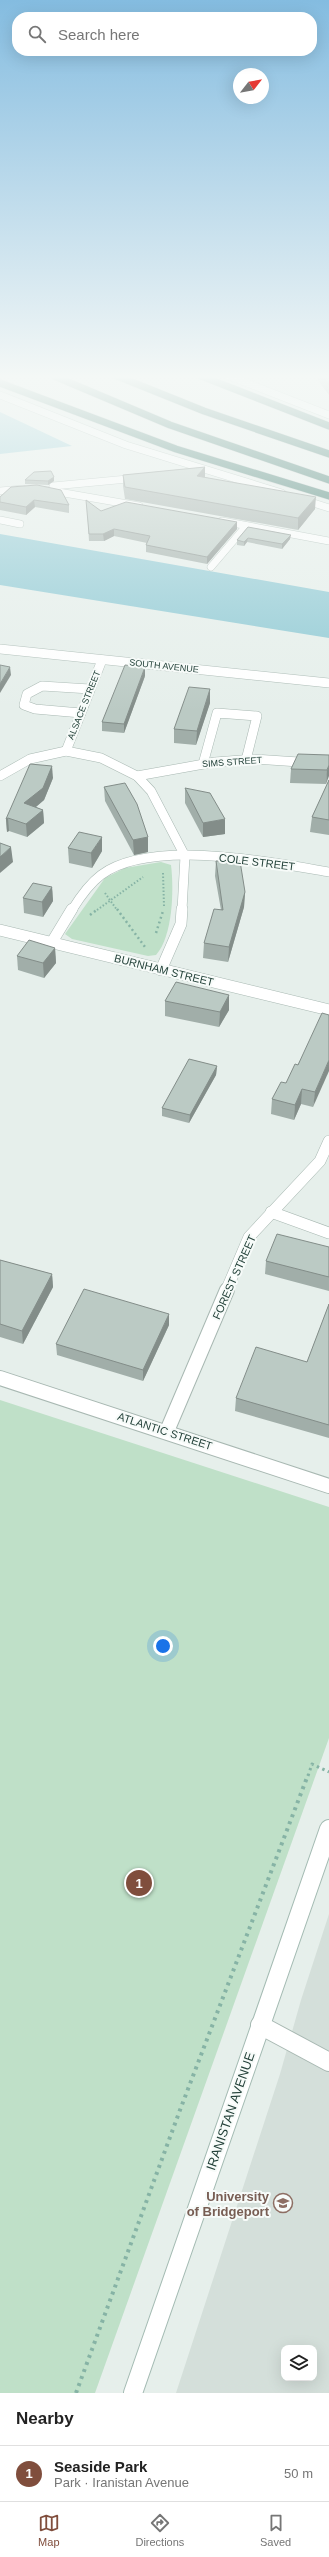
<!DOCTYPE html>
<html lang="en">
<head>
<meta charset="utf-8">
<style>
  :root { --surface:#fff; --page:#f6f6f6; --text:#222; --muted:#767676; --line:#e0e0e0; --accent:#804e3d }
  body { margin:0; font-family:Helvetica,sans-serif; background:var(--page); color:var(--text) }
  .controls { position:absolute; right:12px; bottom:12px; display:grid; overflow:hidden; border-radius:8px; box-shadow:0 4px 16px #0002 }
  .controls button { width:36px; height:36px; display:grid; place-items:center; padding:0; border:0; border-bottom:1px solid var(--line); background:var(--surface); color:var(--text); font:20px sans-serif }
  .compass { position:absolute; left:233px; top:68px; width:36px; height:36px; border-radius:50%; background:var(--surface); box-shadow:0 4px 16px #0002; rotate:59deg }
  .you { position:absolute; left:163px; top:1646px; width:14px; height:14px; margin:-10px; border:3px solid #fff; border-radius:50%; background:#1a73e8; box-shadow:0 0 0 6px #1a73e833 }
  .badge { display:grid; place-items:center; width:26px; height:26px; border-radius:50%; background:var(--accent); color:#fff; font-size:13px; font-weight:700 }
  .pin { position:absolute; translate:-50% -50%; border:2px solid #fff; box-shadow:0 1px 4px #0006 }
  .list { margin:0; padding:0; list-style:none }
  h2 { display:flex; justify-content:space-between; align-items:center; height:52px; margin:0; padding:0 16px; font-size:17px }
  h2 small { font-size:13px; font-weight:400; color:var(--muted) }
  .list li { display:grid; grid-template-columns:26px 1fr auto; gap:12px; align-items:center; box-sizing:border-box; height:56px; padding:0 16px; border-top:1px solid var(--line) }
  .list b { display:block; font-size:15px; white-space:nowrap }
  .list p { margin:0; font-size:13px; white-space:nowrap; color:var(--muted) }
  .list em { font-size:13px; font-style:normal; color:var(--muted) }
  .icon { flex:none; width:22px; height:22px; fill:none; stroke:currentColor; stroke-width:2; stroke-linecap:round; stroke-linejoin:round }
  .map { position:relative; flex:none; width:329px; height:2393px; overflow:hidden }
  .search { position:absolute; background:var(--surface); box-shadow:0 4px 16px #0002; left:12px; right:12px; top:12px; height:44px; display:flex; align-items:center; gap:10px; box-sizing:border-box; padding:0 14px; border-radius:16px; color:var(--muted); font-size:15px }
  .sheet { height:108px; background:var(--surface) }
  nav { display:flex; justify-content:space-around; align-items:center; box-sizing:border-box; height:56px; border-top:1px solid var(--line); background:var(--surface); font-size:11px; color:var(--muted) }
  nav a { display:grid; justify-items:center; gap:2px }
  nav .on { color:var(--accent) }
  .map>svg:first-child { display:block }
  .built { fill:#d4dfda; fill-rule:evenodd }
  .green { fill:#bfe0c8 }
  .water { fill:#8ec9d4 }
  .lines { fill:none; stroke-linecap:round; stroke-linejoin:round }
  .lane-far1-casing { stroke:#a8b8b2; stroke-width:8 }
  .lane-casing { stroke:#a8b8b2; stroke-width:10 }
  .street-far4-casing { stroke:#a8b8b2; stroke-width:8 }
  .street-far3-casing { stroke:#a8b8b2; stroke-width:10 }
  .street-far2-casing { stroke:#a8b8b2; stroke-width:12 }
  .street-far1-casing { stroke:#a8b8b2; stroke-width:16 }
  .street-casing { stroke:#a8b8b2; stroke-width:20 }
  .secondary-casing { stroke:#a4bbb3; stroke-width:20 }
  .highway-casing { stroke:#c2cac8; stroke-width:8 }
  .path-far3 { stroke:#86b3a5; stroke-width:2; stroke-dasharray:1.5 2; stroke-linecap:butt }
  .path-far2 { stroke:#86b3a5; stroke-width:2.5; stroke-dasharray:2 3; stroke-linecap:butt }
  .path-far1 { stroke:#86b3a5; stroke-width:3; stroke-dasharray:2.5 3.5; stroke-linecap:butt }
  .path { stroke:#86b3a5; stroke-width:4; stroke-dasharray:3 4.5; stroke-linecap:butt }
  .lane-far1 { stroke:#fff; stroke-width:7 }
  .lane { stroke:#fff; stroke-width:9 }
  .street-far4 { stroke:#fff; stroke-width:7 }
  .street-far3 { stroke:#fff; stroke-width:9 }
  .street-far2 { stroke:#fff; stroke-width:11 }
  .street-far1 { stroke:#fff; stroke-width:14 }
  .street { stroke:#fff; stroke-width:18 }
  .secondary { stroke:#fff; stroke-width:18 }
  .highway { stroke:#2f6f62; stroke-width:7 }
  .wall { fill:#a1aea9 }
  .shaded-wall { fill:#838d89 }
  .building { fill:#bbcac4; stroke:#838d89 }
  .labels { text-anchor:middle; stroke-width:4; stroke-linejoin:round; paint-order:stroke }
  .far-street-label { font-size:9px; fill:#24423a; stroke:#f7fbf9 }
  .street-label { font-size:11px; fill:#24423a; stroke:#f7fbf9 }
  .near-street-label { font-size:13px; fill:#24423a; stroke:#f7fbf9 }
  .near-education-label { font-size:13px; font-weight:bold; fill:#785e54; stroke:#f7fbf9; text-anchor:end }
</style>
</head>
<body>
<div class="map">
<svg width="329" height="2393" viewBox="0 0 329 2393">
  <rect width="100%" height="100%" fill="#e6efeb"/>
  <path class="built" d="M329 1914V2393H176L280 2074 301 2000ZM284 2348H314V2378H284Z"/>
  <g class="green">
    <path d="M161 862 171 865C174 889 173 936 156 955L148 956 72 939 65 934 105 878 125 868Z"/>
    <path d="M0 1400 329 1507V1738L95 2393H0Z"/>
  </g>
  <g class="water">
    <path d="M0 412 72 446 0 454Z"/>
    <path d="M0 534 329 592V638L0 585Z"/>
  </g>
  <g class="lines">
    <g class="lane-far1-casing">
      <g id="lane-far1">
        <path d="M0 491 23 489"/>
        <path d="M0 520 20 524"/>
        <path d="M211 567 246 526"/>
      </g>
    </g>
    <g class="lane-casing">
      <g id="lane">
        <path d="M81 713 35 709 24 705 27 694 42 686 90 689"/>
        <path d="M203 764 217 713 257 716 246 760"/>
      </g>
    </g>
    <g class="street-far4-casing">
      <g id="street-far4">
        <path d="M229 376 329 415"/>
        <path d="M0 395 126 445 282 493"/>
        <path d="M53 486 138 478"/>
        <path d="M47 490 139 506"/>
        <path d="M301 499 329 508"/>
        <path d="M222 521 329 541"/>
      </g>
    </g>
    <g class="street-far3-casing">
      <g id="street-far3">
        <path d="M0 649 329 683"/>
        <path d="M66 751 102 660"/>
        <path d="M0 776 30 759 66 751 101 758 137 776 151 791 185 856 182 910"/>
        <path d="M137 776 215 762 254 759 329 764"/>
        <path d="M72 910C80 897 89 884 101 875 151 838 271 862 329 872"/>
      </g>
    </g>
    <g class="street-far2-casing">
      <g id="street-far2">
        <path d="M0 930 329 1010"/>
        <path d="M52 942 72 909"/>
        <path d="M161 970 181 924 182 909"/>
        <path d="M271 1212 329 1233"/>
        <path d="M226 1291 249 1237 320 1161 329 1141"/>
      </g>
    </g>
    <g class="street-far1-casing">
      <g id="street-far1">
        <path d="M0 1378 329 1486"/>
        <path d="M167 1431 227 1290"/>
      </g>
    </g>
    <g class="street-casing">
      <path id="street" d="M260 2025 329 2062"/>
    </g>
    <g class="secondary-casing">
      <path id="secondary" d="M133 2393 329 1829"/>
    </g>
    <g class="highway-casing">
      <g id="highway">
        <path d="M54 376 170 425 329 480"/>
        <path d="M117 376 204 411 329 454"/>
        <path d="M201 376 329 426"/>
        <path d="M0 383 176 449 329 496"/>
      </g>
    </g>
    <g class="path-far3">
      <path d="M163 873 164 906"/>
      <path d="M105 893 117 910"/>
      <path d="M97 910 143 877"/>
    </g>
    <g class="path-far2">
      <path d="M117 909 145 947"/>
      <path d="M90 915 98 909"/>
      <path d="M156 933 163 911"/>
    </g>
    <path class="path-far1" d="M308 1776 312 1764 329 1772"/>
    <path class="path" d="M76 2393 180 2110 308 1775"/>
    <use href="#lane-far1" class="lane-far1"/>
    <use href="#lane" class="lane"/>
    <use href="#street-far4" class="street-far4"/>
    <use href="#street-far3" class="street-far3"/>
    <use href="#street-far2" class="street-far2"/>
    <use href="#street-far1" class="street-far1"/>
    <use href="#street" class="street"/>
    <use href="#secondary" class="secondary"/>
    <use href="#highway" class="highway"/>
  </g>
  <g class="wall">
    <path d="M318 376H329V395L317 379Z"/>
    <path d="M205 467V477L315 509 298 530 125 499 123 486V475Z"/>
    <path d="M54 477V481L48 485 25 484V480Z"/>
    <path d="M11 487 69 505V513L35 507 26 515 0 510V497Z"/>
    <path d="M87 507 101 511 237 522V529L207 564 146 552V545L147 543 114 536 104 541H89Z"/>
    <path d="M248 527 290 539 282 549 247 542 244 546 237 545V540Z"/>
    <path d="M145 676 124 733 102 731V722Z"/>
    <path d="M210 689V703L196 745 174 743V729Z"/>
    <path d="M329 755 326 784 290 783 291 769Z"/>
    <path d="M53 778 44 800 36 807 43 810 44 823 27 837 9 831 7 832 6 819Z"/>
    <path d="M329 780V835L310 832 312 817Z"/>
    <path d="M104 787 148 837V852L134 855 105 801Z"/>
    <path d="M185 788 225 834 203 837 185 803Z"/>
    <path d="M68 848 102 851 92 868 69 863Z"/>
    <path d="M216 861 245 892 244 907 228 962 203 958 204 943 221 910 215 876Z"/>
    <path d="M52 887 53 901 43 917 24 913 23 898Z"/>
    <path d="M55 948 56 963 44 978 18 970 17 956Z"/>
    <path d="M229 995V1010L219 1027 165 1016V1001Z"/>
    <path d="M329 1015 313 1107 301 1104 294 1120 271 1114 272 1099 286 1083Z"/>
    <path d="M217 1066 216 1075 189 1123 162 1116V1108Z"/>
    <path d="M329 1247V1291L265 1274 266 1261Z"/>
    <path d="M0 1260 52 1274 53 1287 23 1344 0 1337Z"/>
    <path d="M329 1304V1438L235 1411 236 1398 307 1362Z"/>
    <path d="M169 1325 143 1381 57 1355 56 1344Z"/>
  </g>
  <g class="shaded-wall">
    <path d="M205 467V478L197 476Z"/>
    <path d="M54 477V481L48 485V481Z"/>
    <path d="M316 497 315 509 298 530V518Z"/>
    <path d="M34 500 35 507 26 515V507Z"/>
    <path d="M237 522V529L207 564V557Z"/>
    <path d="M114 529V536L104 541 103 534Z"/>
    <path d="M291 535 290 539 282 549V544Z"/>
    <path d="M248 538 247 542 244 546V542Z"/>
    <path d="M10 667 11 675 0 693V684Z"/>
    <path d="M145 667V676L124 733V724Z"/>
    <path d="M210 689V703L196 745 197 731Z"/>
    <path d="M329 765V776L326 784 327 770Z"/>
    <path d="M52 766 53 778 44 800 25 816 24 803Z"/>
    <path d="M43 810 44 823 27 837 26 824Z"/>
    <path d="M8 818 9 831 7 832 6 819Z"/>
    <path d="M225 819V834L203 837V823Z"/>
    <path d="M102 837V851L92 868 91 853Z"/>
    <path d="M148 837V852L134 855 133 840Z"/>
    <path d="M11 847 13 862 0 873V857Z"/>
    <path d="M52 887 53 901 43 917 42 902Z"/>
    <path d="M245 892 244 907 228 962 229 947Z"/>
    <path d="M55 948 56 963 44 978 43 963Z"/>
    <path d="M229 995V1010L219 1027 220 1012Z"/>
    <path d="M329 1060V1071L313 1107 315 1092Z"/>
    <path d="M217 1066 216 1075 189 1123 190 1115Z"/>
    <path d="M302 1089 301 1104 294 1120 295 1105Z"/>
    <path d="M52 1274 53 1287 23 1344 22 1331Z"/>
    <path d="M169 1314V1325L143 1381V1370Z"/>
  </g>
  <g class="building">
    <path d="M322 376H329V385Z"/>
    <path d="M205 467 197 476 316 497 298 518 125 487 123 475Z"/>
    <path d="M51 471 54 477 48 481 25 480 34 472Z"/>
    <path d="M37 485 61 490 69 505 34 500 26 507 0 502V497L11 487Z"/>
    <path d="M86 500 101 511 126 502 237 522 207 557 146 545 150 536 114 529 103 534H89Z"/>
    <path d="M248 527 291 535 282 544 248 538 244 542 237 540Z"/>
    <path d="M0 665 10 667 0 684Z"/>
    <path d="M125 665 145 667 124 724 102 722Z"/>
    <path d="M189 687 210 689 197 731 174 729Z"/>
    <path d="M298 754 329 755V765L327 770 291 769Z"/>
    <path d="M30 764 52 766 43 788 24 803 43 810 26 824 8 818 6 819Z"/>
    <path d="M329 780V820L312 817Z"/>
    <path d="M125 783 137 804 148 837 133 840 104 787Z"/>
    <path d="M185 788 210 793 225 819 203 823Z"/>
    <path d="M79 832 102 837 91 853 68 848Z"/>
    <path d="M0 843 11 847 0 857Z"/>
    <path d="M216 861H240L245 892 229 947 204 943 214 909 223 910Z"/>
    <path d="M33 883 52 887 42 902 23 898Z"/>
    <path d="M29 940 55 948 43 963 17 956Z"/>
    <path d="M176 982 229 995 220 1012 165 1001Z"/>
    <path d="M322 1013 329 1015V1060L315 1092 302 1089 295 1105 272 1099 281 1082 286 1083 295 1064 298 1065Z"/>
    <path d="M189 1059 217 1066 190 1115 162 1108Z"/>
    <path d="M277 1234 329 1247V1277L266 1261Z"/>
    <path d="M0 1260 52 1274 22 1331 0 1324Z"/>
    <path d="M84 1289 169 1314 143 1370 56 1344Z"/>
    <path d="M329 1304V1425L236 1398 256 1347 307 1362Z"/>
  </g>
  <linearGradient id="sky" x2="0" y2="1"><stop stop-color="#84bce0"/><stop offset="0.53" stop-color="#f4f8f6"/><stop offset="1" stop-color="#f4f8f6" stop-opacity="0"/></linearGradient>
  <rect width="329" height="711" fill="url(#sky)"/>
  <defs>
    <g id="university-ring" transform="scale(1)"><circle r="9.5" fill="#f7fbf9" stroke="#8d6e63" stroke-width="1.5"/><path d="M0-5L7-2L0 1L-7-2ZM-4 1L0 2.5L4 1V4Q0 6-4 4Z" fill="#8d6e63"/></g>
  </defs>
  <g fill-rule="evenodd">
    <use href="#university-ring" x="283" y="2203"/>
  </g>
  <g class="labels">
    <g class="far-street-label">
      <text transform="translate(164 666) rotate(6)" y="3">SOUTH AVENUE</text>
      <text transform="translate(84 705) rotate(-68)" y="3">ALSACE STREET</text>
      <text transform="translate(232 762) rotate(-4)" y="3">SIMS STREET</text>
    </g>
    <g class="street-label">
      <text transform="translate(257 862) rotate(7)" y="4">COLE STREET</text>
      <text transform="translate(164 970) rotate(14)" y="4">BURNHAM STREET</text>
      <text transform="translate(234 1277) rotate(-66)" y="4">FOREST STREET</text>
      <text transform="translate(165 1431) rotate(18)" y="4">ATLANTIC STREET</text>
    </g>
    <g class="near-street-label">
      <text transform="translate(230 2111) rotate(-71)" y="5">IRANISTAN AVENUE</text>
    </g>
    <g class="near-education-label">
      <text x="269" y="2201">University<tspan x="269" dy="15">of Bridgeport</tspan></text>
    </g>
  </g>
</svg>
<div class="controls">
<button><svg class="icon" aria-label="layers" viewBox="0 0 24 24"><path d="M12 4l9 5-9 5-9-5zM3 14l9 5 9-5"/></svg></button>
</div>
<svg class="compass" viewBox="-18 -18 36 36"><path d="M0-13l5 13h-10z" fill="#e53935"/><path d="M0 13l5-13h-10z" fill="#767676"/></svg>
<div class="you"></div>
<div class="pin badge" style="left:139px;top:1883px">1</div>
<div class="search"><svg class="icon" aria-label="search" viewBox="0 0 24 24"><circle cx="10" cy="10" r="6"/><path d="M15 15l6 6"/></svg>Search here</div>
</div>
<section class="sheet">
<h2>Nearby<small></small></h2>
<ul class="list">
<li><span class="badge">1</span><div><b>Seaside Park</b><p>Park · Iranistan Avenue</p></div><em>50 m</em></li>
</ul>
</section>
<nav>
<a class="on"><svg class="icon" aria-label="map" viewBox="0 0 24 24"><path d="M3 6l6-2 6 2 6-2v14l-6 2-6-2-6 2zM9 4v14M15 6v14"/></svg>Map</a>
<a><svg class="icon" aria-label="directions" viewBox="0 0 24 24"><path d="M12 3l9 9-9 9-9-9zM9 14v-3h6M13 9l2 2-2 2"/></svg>Directions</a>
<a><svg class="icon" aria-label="saved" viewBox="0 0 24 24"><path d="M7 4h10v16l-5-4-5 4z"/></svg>Saved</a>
</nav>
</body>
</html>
